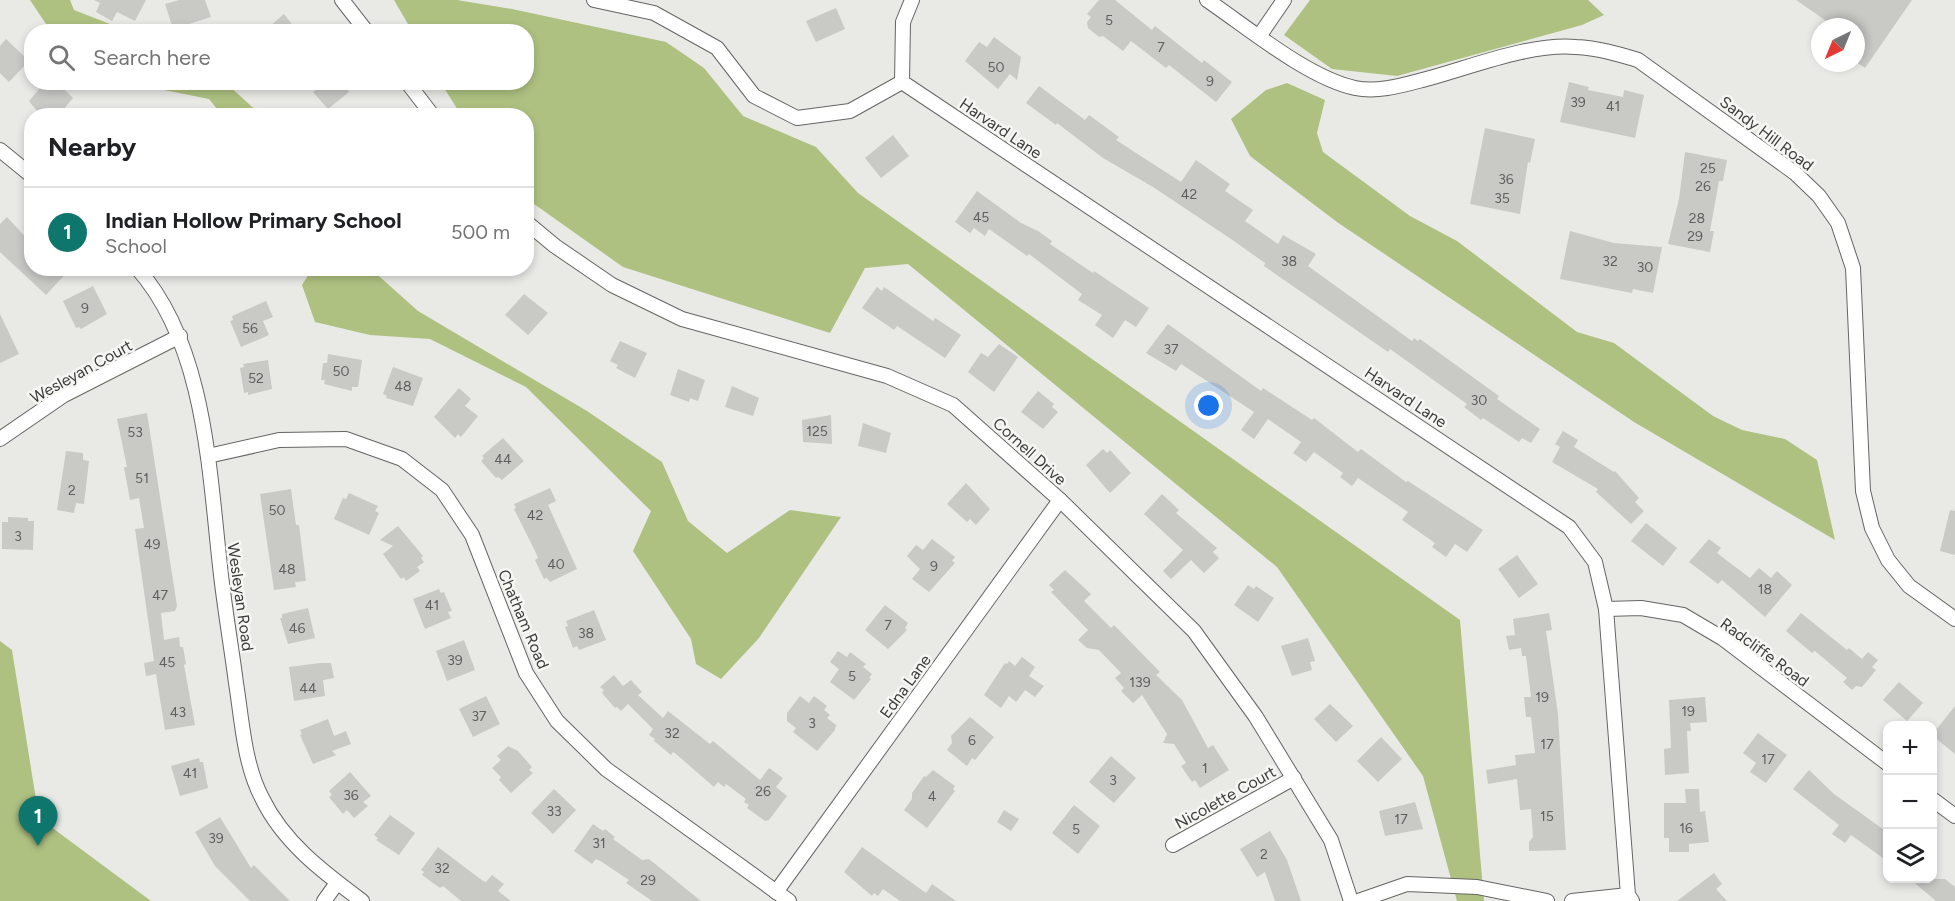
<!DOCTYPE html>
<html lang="en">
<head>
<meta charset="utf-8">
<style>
  :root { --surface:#fff; --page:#f2f2f2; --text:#202124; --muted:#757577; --line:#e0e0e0; --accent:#0f766e }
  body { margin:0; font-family:Figtree,sans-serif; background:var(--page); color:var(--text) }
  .controls { position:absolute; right:18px; bottom:18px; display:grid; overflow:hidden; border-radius:12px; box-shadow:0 3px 9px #0003 }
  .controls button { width:54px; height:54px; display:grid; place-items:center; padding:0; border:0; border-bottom:2px solid var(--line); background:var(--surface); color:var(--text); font:30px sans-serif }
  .compass { position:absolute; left:1811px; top:18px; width:54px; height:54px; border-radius:50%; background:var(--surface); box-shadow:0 3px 9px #0003; rotate:223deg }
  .you { position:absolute; left:1209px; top:406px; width:21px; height:21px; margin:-15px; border:4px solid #fff; border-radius:50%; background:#1a73e8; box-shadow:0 0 0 9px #1a73e833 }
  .badge { display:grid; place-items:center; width:39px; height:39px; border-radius:50%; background:var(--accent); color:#fff; font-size:20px; font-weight:700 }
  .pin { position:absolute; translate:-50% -50px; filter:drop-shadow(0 2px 3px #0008) }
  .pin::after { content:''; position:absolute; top:32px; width:21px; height:18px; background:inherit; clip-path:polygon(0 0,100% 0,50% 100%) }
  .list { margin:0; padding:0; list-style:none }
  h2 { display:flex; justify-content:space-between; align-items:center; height:78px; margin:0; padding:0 24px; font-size:26px }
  h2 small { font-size:20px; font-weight:400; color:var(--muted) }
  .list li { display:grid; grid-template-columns:39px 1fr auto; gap:18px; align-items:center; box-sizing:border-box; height:90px; padding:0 24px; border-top:2px solid var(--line) }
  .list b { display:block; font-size:22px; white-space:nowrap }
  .list p { margin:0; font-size:20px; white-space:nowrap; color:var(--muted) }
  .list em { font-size:20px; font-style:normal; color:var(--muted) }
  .icon { flex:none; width:33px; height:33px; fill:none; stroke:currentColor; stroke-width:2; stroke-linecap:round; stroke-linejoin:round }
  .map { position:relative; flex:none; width:1955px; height:901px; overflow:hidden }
  .search { position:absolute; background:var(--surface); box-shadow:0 3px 9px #0003; left:24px; top:24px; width:510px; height:66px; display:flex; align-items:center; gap:15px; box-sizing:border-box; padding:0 21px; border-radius:24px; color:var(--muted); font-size:22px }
  .panel { position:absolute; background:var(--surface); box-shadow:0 3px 9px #0003; left:24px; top:108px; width:510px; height:168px; border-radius:24px }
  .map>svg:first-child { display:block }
  .forest { fill:#aec181 }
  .building { fill:#c9cac6 }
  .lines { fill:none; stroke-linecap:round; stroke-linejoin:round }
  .street-casing { stroke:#656662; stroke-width:16 }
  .street { stroke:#fff; stroke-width:14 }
  .labels { text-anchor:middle; stroke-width:5; stroke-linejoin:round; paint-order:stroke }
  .number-label { font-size:14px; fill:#5f605e }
  .street-label { font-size:16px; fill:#3c3c3b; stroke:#f6f7f3 }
</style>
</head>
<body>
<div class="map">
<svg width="1955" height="901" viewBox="0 0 1955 901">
  <rect width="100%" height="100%" fill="#e9eae6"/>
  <g class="forest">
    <path d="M30 0H70L74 10 128 31H55L46 24Z"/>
    <path d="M394 0H457L512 9 666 42 704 68 743 116 816 147 858 193 1460 620 1484 901H1457L1423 776 1277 567 908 264 865 268 830 333 623 267 527 199 526 116 461 115 441 83 526 82V32L412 31Z"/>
    <path d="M1310 0H1588L1604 15 1582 25 1397 76 1332 69 1284 35Z"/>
    <path d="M129 83H226L261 115H222L209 99Z"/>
    <path d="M1287 83 1325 100 1317 133 1323 152 1410 216 1457 241 1577 332 1614 343 1713 416 1742 430 1785 439 1817 460 1835 540 1634 422 1337 222 1250 156 1231 119 1266 90Z"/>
    <path d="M312 269H371L418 311 587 411 662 462 688 521 727 553 790 510 841 517 759 638 721 679 696 664 691 639 633 551 651 511 526 387 430 339 370 335 315 322 302 285Z"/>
    <path d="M0 641 12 650 39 818 151 901H0Z"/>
  </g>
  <g class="building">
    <path d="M94 0H146L135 21 117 12 112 21 96 12 100 3Z"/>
    <path d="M179 0H205L211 17 173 29 165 4Z"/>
    <path d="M1099 0H1115L1152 30 1155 26 1202 63 1204 60 1232 82 1216 102 1169 65 1166 68 1131 41 1123 51 1103 36 1099 37 1088 28 1087 22 1091 17 1087 14Z"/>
    <path d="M1796 0H1912L1865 68 1856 62V27H1835Z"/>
    <path d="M836 8 845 29 816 42 806 21Z"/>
    <path d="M284 14 298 32H263Z"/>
    <path d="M994 37 1021 57 1017 80 1010 74 998 89 965 61 979 42 987 47Z"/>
    <path d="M6 39 29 61 9 82 0 73V46Z"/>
    <path d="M45 82H56L73 98 58 116H41L29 101Z"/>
    <path d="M311 82H342L349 92 328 109 313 92 317 89Z"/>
    <path d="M1569 82 1589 87 1588 90 1623 97 1624 90 1644 95 1635 138 1560 122Z"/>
    <path d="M1039 86 1085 120 1089 115 1119 137 1116 140 1181 182 1196 160 1230 184 1225 191 1253 210 1245 221 1278 244 1283 235 1316 254 1308 266 1412 341 1414 338 1418 341 1420 339 1499 396 1497 399 1540 429 1531 443 1522 438 1519 442 1483 418 1481 420 1464 407 1467 404 1390 349 1388 352 1264 266 1265 263 1231 239 1153 187 1103 158 1057 123 1056 125 1026 103Z"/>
    <path d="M1485 128 1535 139 1530 163 1528 162 1520 214 1470 204Z"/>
    <path d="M893 135 909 156 881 178 865 158Z"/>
    <path d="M1685 152 1727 160 1723 181H1719L1710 231H1714L1710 252 1668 244 1679 199Z"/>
    <path d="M977 191 1021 223 1038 231 1052 241 1050 244 1093 273 1094 271 1149 308 1136 327 1125 320 1113 338 1095 325 1102 315 1078 300 1082 294 1029 254 1027 256 989 229 985 236 974 228 970 233 955 222Z"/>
    <path d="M7 217 32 244V268H71L46 295 0 252V224Z"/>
    <path d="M1570 231 1614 243 1662 247 1653 293 1633 289 1632 293 1560 279Z"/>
    <path d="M93 286 107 314 81 329 79 327 76 328 63 301Z"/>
    <path d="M877 287 882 291 884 287 933 321 935 318 961 335 945 358 897 326 894 330 862 308Z"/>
    <path d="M524 294 548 313 528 335 505 315Z"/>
    <path d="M266 301 273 317 263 321 269 335 241 347 230 321 233 320 232 316Z"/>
    <path d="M0 314 19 354 0 363Z"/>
    <path d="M1168 324 1261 391 1263 388 1312 420 1314 418 1358 452 1361 449 1406 482 1408 481 1483 530 1467 552 1455 544 1446 557 1432 547 1435 543 1402 520 1408 512 1358 478 1352 486 1340 477 1343 473 1314 452 1306 462 1293 453 1301 442 1268 419 1254 439 1241 430 1254 412 1181 364 1176 371 1146 353Z"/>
    <path d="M620 341 647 353 635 378 616 368 618 365 610 361Z"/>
    <path d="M999 344 1018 357 994 392 968 372 981 353 988 357Z"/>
    <path d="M328 354 362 360 358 387H352V391L324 384 325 380H321L323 363H327Z"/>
    <path d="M268 360 272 389 248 395V392L244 393 240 368 244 367 243 364Z"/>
    <path d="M393 367 423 378 413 406 386 398 387 396 383 394Z"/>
    <path d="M678 369 705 380 698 401 690 398 689 402 670 395Z"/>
    <path d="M732 386 759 398 753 416 725 407Z"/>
    <path d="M459 388 471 399 465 406 478 416 461 437 458 434 455 438 434 417Z"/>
    <path d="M1038 391 1054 404 1052 407 1058 412 1043 429 1021 412Z"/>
    <path d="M147 413 177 606 175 611 161 613 164 640 179 637 180 647H183L186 664 184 665 195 725 165 730 156 674 146 676 144 663 154 661 135 529 144 528 139 498 130 500 124 467H127L117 419Z"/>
    <path d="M831 415 832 444 803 442 802 420Z"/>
    <path d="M863 423 891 433 886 453 858 446Z"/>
    <path d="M1563 431 1578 440 1574 447 1614 472 1615 471 1639 498 1635 502 1644 511 1631 524 1596 492 1598 489 1552 462 1560 447 1555 444Z"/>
    <path d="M503 438 524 461 502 480 498 477 496 478 481 461 484 458 482 456Z"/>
    <path d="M1103 449 1107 453 1110 450 1131 473 1110 493 1086 465Z"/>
    <path d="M66 451 83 453V460L89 461 84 504 76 503 74 513 57 510Z"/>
    <path d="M966 483 990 509 976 525 970 519 967 522 947 504Z"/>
    <path d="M550 488 556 501 548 505 577 569 550 582 547 578 544 579 535 560 538 558 536 553 514 509 516 508 514 504Z"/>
    <path d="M291 489 296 525H299L306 581 295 582 296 587 274 590 260 494Z"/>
    <path d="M349 493 378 506 375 511 379 513 369 535 334 519 343 498 346 499Z"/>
    <path d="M1162 494 1179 510 1176 513 1217 548 1213 552 1219 558 1204 573 1191 560 1171 579 1163 571 1183 550 1144 514Z"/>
    <path d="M1950 510 1955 511V555L1940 551Z"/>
    <path d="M8 517 28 518V521H34L33 550 2 549V522H8Z"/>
    <path d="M1646 523 1677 548 1663 566 1631 541Z"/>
    <path d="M398 526 423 556 421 558 424 562 417 567 420 571 406 581 404 577 401 579 383 554 393 546 380 540Z"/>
    <path d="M932 539 955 557 952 561 955 563 929 592 912 579 920 569 907 556 916 545 923 550Z"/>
    <path d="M1709 539 1721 548 1717 553 1750 578 1759 568 1771 578 1777 571 1792 585 1765 617 1722 580 1718 584 1689 562Z"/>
    <path d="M1517 555 1538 584 1519 598 1498 569Z"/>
    <path d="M1065 570 1091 594 1084 601 1111 628 1114 625 1160 672 1156 675 1182 700 1208 748 1213 745 1229 770 1200 788 1195 780 1192 782 1181 766 1186 763 1174 744 1163 743 1167 734 1142 695 1133 703 1121 691 1124 688 1115 678 1121 673 1099 650 1087 648 1078 640 1088 630 1051 592 1054 590 1049 585Z"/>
    <path d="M1248 585 1254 589 1256 586 1274 598 1258 622 1234 605Z"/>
    <path d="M439 589 441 593 444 592 452 611 448 612 451 618 425 629 413 599Z"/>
    <path d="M885 605 908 623 905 628 907 630 888 649 865 630Z"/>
    <path d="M308 608 315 638 288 644 280 618H282V614Z"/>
    <path d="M594 610 606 640 579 650 577 646 573 648 565 627 568 626 566 621Z"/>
    <path d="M1549 613 1552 630 1546 631 1558 714 1566 850 1529 851V842L1533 837 1531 809 1520 810 1517 779 1488 784 1486 770 1516 765 1515 755 1535 753 1531 717H1526L1524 697H1531L1526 656H1522L1521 648 1509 650 1506 636 1515 635 1513 619Z"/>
    <path d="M1801 613 1847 650 1849 648 1862 659 1868 652 1878 660 1872 667 1876 670 1862 687 1856 686 1852 690 1843 682 1847 678 1815 651 1812 653 1786 631Z"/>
    <path d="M1308 638 1315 661 1310 662 1312 670 1292 676 1281 646Z"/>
    <path d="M464 640 475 670 447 681 436 651Z"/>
    <path d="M838 651 847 657 850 652 866 664 863 667 872 674 869 678 871 679 854 700 830 682 839 669 830 662Z"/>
    <path d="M1022 657 1035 667 1029 676 1044 686 1035 697 1025 690 1016 702 1009 696 1001 708 984 695 1005 663 1007 664 1009 661 1015 666Z"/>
    <path d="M320 663H331L334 678 323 680 325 696 294 701 289 667Z"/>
    <path d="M614 675 623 686 631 680 642 692 638 695 663 718 668 711 710 744 713 741 760 780 769 768 783 778 776 787 787 796 769 820 765 821 747 808 749 805 744 802 746 799 726 784 724 787 718 782 714 787 676 754 673 752 671 755 654 741 655 739 649 735 653 729 628 704 621 711 617 707 615 708 602 693 604 690 600 687Z"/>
    <path d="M1899 682 1923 703 1907 721 1883 700Z"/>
    <path d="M486 696 500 724 473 737 459 709Z"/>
    <path d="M800 696 809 703 814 696 827 706 824 710 830 715 827 718 836 725 835 730 817 751 793 732 796 728 787 721V713Z"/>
    <path d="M1705 697 1707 722 1690 723 1691 731H1687L1689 773 1665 775 1664 749 1671 748 1669 700Z"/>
    <path d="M1330 704 1353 726 1336 742 1314 719Z"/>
    <path d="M1955 706V754L1932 735Z"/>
    <path d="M970 717 994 737 975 760 972 758 967 766 947 750 952 743 951 736Z"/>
    <path d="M328 719 334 736 346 731 351 744 332 751 336 755 313 764 300 735 302 734 300 730Z"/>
    <path d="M1758 733 1787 755 1766 783 1750 772 1756 763 1743 753Z"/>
    <path d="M1381 737 1402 759 1378 782 1357 761Z"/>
    <path d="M508 746 518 751 532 767 529 770 533 773 511 793 499 780 501 777 492 768 501 760 497 756Z"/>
    <path d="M1111 756 1136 778 1114 803 1089 782Z"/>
    <path d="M199 758 200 762H203L208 788 180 796 171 766Z"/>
    <path d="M933 770 955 786 953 789 955 791 927 828 904 810 912 799V793L924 776 926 777Z"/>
    <path d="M1809 770 1834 794 1887 832V861L1851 835 1845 843 1832 834 1839 825 1793 789Z"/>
    <path d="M350 772 371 796 363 802 368 806 354 818 347 810 343 814 329 797 332 795 329 791Z"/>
    <path d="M554 789 576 810 553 834 531 813Z"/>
    <path d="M1685 789H1699L1700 812 1705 811 1709 842 1689 844V852H1669V838H1664V803H1686Z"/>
    <path d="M1415 802 1423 829 1385 836 1379 811Z"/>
    <path d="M1074 805 1100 826 1078 854 1052 833Z"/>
    <path d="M1004 810 1019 819 1011 831 997 822Z"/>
    <path d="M390 815 415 833 399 855 376 840 378 838 374 835Z"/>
    <path d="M220 817 251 868 254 865 290 901H250L215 866 195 832Z"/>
    <path d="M593 824 603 831 605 829 615 837 613 839 642 860 649 859 701 901H652L626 883 629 880 602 862 596 859 592 864 574 851Z"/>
    <path d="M1270 831 1287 860 1301 901H1275L1265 872 1257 877 1240 849Z"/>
    <path d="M438 847 483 881 486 882 492 875 504 884 498 891 511 901H461L443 886 440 888 422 875 424 872 421 870Z"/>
    <path d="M862 847 926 893 932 884 956 901H900L883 889 878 896 874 893 872 896 844 872Z"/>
    <path d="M1714 873 1722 884 1716 889 1727 901H1677Z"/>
    <path d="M1910 879H1945L1955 887V901H1936Z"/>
  </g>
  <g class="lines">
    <g class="street-casing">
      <g id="street">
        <path d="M342 0 367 32"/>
        <path d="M594 0 654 13 717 48 754 96 797 118 850 111 902 82"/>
        <path d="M1207 0C1247 27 1308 78 1355 88 1380 93 1406 84 1430 78 1474 66 1531 43 1576 47 1598 48 1618 54 1638 60L1795 173 1819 196 1838 223 1853 268 1863 491 1872 528 1888 560 1909 586 1955 619"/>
        <path d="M1260 35 1284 0"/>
        <path d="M407 82 433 116"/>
        <path d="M902 82 1569 527 1595 562 1606 609 1628 895 1632 901"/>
        <path d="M902 82 903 22 912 0"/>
        <path d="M0 150 32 176"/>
        <path d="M526 222 555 246 612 285 682 319 887 376 953 405 1060 500 1194 631 1256 717 1331 840 1351 901"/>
        <path d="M137 268C205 344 209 469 220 566 224 605 231 644 236 683 242 720 244 764 262 798 283 842 323 872 362 901"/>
        <path d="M0 439 64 395 180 336"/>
        <path d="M208 456 279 440 346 439 402 459 442 490 472 535 526 673 557 721 606 769 789 901"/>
        <path d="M1606 609 1641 608 1683 615 1722 638 1888 764"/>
        <path d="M1932 799 1955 816"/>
        <path d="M1173 845 1294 778"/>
        <path d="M776 892 1060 500"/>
        <path d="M324 901 337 883"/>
        <path d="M1358 901 1407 884 1477 887 1547 901"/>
        <path d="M1572 901 1628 895"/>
      </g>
    </g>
    <use href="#street" class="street"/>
  </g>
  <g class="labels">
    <g class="number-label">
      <text x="1109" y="25">5</text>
      <text x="1161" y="52">7</text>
      <text x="996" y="72">50</text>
      <text x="1210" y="86">9</text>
      <text x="1578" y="107">39</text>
      <text x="1613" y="111">41</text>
      <text x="1708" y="173">25</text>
      <text x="1506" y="184">36</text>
      <text x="1703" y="191">26</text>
      <text x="1189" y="199">42</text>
      <text x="1502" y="203">35</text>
      <text x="981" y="222">45</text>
      <text x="1697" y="223">28</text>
      <text x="1695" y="241">29</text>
      <text x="1289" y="266">38</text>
      <text x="1610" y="266">32</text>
      <text x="1645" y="272">30</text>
      <text x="85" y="313">9</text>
      <text x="250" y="333">56</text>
      <text x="1171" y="354">37</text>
      <text x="341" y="376">50</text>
      <text x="256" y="383">52</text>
      <text x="403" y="391">48</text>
      <text x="1479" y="405">30</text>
      <text x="817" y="436">125</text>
      <text x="135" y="437">53</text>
      <text x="503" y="464">44</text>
      <text x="142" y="483">51</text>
      <text x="72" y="495">2</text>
      <text x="277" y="515">50</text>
      <text x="535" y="520">42</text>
      <text x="18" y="541">3</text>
      <text x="152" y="549">49</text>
      <text x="556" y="569">40</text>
      <text x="934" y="571">9</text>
      <text x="287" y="574">48</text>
      <text x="1765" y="594">18</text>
      <text x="160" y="600">47</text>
      <text x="432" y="610">41</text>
      <text x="888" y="630">7</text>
      <text x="297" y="633">46</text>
      <text x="586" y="638">38</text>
      <text x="455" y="665">39</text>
      <text x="167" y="667">45</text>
      <text x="852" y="681">5</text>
      <text x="1140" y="687">139</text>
      <text x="308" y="693">44</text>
      <text x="1542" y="702">19</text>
      <text x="1688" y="716">19</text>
      <text x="178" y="717">43</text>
      <text x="479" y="721">37</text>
      <text x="812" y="728">3</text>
      <text x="672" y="738">32</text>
      <text x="972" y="745">6</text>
      <text x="1547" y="749">17</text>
      <text x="1768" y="764">17</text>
      <text x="1205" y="773">1</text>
      <text x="190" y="778">41</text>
      <text x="1113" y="785">3</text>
      <text x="763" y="796">26</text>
      <text x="351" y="800">36</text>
      <text x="932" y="801">4</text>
      <text x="554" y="816">33</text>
      <text x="1547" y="821">15</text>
      <text x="1401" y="824">17</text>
      <text x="1686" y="833">16</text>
      <text x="1076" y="834">5</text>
      <text x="216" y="843">39</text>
      <text x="599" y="848">31</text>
      <text x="1264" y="859">2</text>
      <text x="442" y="873">32</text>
      <text x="648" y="885">29</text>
    </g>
    <g class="street-label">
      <text transform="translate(1001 128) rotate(34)" y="6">Harvard Lane</text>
      <text transform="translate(1767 133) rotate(37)" y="6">Sandy Hill Road</text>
      <text transform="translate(81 371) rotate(-29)" y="6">Wesleyan Court</text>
      <text transform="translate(1406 397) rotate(34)" y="6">Harvard Lane</text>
      <text transform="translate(1030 451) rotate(42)" y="6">Cornell Drive</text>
      <text transform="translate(241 597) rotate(82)" y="6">Wesleyan Road</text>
      <text transform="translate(524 619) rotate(67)" y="6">Chatham Road</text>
      <text transform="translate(1765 652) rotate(36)" y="6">Radcliffe Road</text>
      <text transform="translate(905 686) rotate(-54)" y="6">Edna Lane</text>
      <text transform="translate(1225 797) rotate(-29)" y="6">Nicolette Court</text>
    </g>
  </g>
</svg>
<div class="controls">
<button>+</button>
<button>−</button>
<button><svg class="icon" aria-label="layers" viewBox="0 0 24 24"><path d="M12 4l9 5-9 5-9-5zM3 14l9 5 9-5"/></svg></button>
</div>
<svg class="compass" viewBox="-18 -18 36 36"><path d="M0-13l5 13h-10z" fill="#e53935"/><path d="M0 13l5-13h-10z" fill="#757577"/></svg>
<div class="you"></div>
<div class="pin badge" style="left:38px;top:846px">1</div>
<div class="search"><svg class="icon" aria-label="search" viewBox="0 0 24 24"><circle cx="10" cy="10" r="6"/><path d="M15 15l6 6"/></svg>Search here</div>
<section class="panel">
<h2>Nearby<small></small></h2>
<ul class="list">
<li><span class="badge">1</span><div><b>Indian Hollow Primary School</b><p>School</p></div><em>500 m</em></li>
</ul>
</section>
</div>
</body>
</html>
